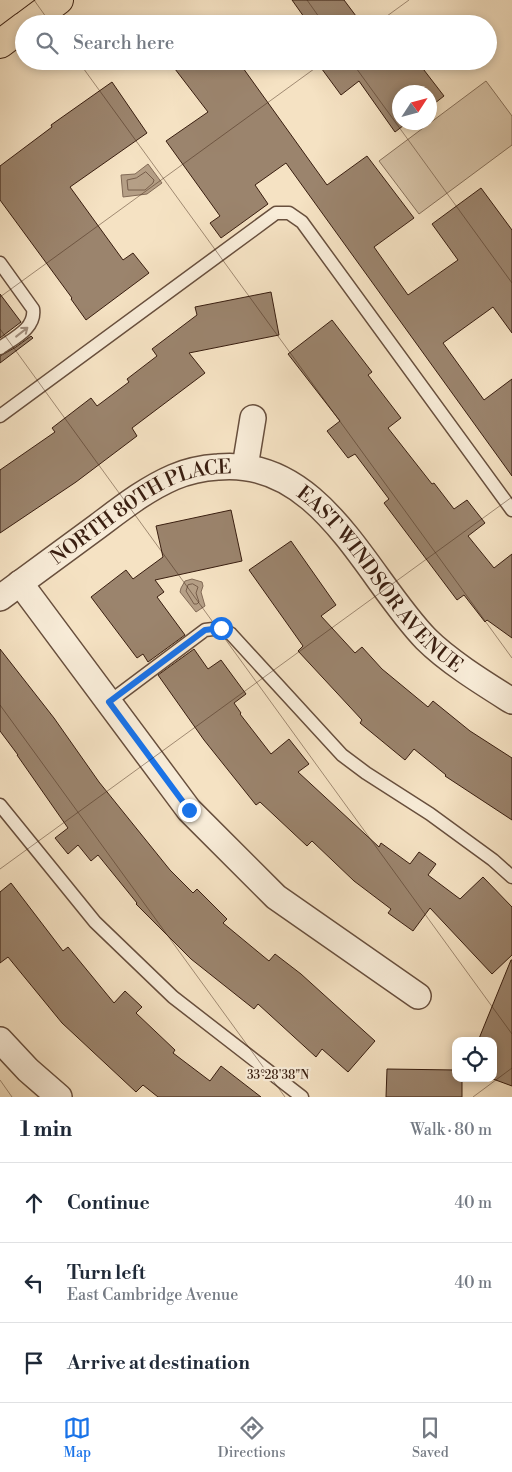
<!DOCTYPE html>
<html lang="en">
<head>
<meta charset="utf-8">
<style>
  :root { --surface:#fff; --page:#f6f6f7; --text:#1f2937; --muted:#747a83; --line:#e0e1e3; --accent:#1a73e8 }
  body { margin:0; font-family:"Libre Bodoni",serif; background:var(--page); color:var(--text) }
  .controls { position:absolute; right:15px; bottom:15px; display:grid; overflow:hidden; border-radius:10px; box-shadow:0 2px 8px #0003 }
  .controls button { width:45px; height:45px; display:grid; place-items:center; padding:0; border:0; border-bottom:1px solid var(--line); background:var(--surface); color:var(--text); font:25px sans-serif }
  .compass { position:absolute; left:392px; top:85px; width:45px; height:45px; border-radius:50%; background:var(--surface); box-shadow:0 2px 8px #0003; rotate:54deg }
  .stop { position:absolute; width:15px; height:15px; margin:-11px; border:4px solid #1a73e8; border-radius:50%; background:#fff }
  .stop.end { background:#1a73e8; border-color:#fff; box-shadow:0 1px 5px #0008 }
  .list { margin:0; padding:0; list-style:none }
  h2 { display:flex; justify-content:space-between; align-items:center; height:65px; margin:0; padding:0 20px; font-size:21px }
  h2 small { font-size:16px; font-weight:400; color:var(--muted) }
  .list li { display:grid; grid-template-columns:32px 1fr auto; gap:15px; align-items:center; box-sizing:border-box; height:80px; padding:0 20px; border-top:1px solid var(--line) }
  .list b { display:block; font-size:19px; white-space:nowrap }
  .list p { margin:0; font-size:16px; white-space:nowrap; color:var(--muted) }
  .list em { font-size:16px; font-style:normal; color:var(--muted) }
  .icon { flex:none; width:28px; height:28px; fill:none; stroke:currentColor; stroke-width:2; stroke-linecap:round; stroke-linejoin:round }
  .map { position:relative; flex:none; width:512px; height:1097px; overflow:hidden }
  .search { position:absolute; background:var(--surface); box-shadow:0 2px 8px #0003; left:15px; right:15px; top:15px; height:55px; display:flex; align-items:center; gap:12px; box-sizing:border-box; padding:0 18px; border-radius:28px; color:var(--muted); font-size:19px }
  .sheet { height:305px; background:var(--surface) }
  nav { display:flex; justify-content:space-around; align-items:center; box-sizing:border-box; height:70px; border-top:1px solid var(--line); background:var(--surface); font-size:14px; color:var(--muted) }
  nav a { display:grid; justify-items:center; gap:2px }
  nav .on { color:var(--accent) }
  .map>svg:first-child { display:block }
  .green { fill:#d5c1a5; stroke:#87705a }
  .water { fill:#b59f86; stroke:#836b57 }
  .lines { fill:none; stroke-linecap:round; stroke-linejoin:round }
  .shore { stroke:#775e4b; stroke-width:1 }
  .building { fill:#9b846d; stroke:#391e10 }
  .lane-casing { stroke:#684f3d; stroke-width:15 }
  .street-casing { stroke:#684f3d; stroke-width:28 }
  .primary-casing { stroke:#391e10; stroke-width:30 }
  .lane { stroke:#f8ecd8; stroke-width:12 }
  .street { stroke:#f8ecd8; stroke-width:25 }
  .primary { stroke:#f5e2c3; stroke-width:28 }
  .oneway { stroke:#a28f7e }
  .route { stroke:#1a73e8; stroke-width:6 }
  .ticks { fill:none; stroke:#391e10; stroke-width:1; stroke-opacity:0.45 }
  .labels { text-anchor:middle; stroke-width:4.5; stroke-linejoin:round; paint-order:stroke }
  .street-label { font-size:20px; fill:#391e10; stroke:#f8ecd8 }
  .ticks-label { font-size:12px; text-anchor:middle; fill:#391e10; stroke:#f8ecd8; stroke-width:4.5; stroke-linejoin:round; paint-order:stroke }
</style>
</head>
<body>
<div class="map">
<svg width="512" height="1097" viewBox="0 0 512 1097">
  <rect width="100%" height="100%" fill="#f5e2c3"/>
  <filter id="stains"><feTurbulence type="fractalNoise" baseFrequency=".004" numOctaves="4"/><feColorMatrix values="0 0 0 0 .2 0 0 0 0 .09 0 0 0 0 .02 0 0 0 .5 -.17"/></filter>
  <radialGradient id="worn" r=".72"><stop offset=".6" stop-color="#630" stop-opacity="0"/><stop offset="1" stop-color="#630" stop-opacity=".3"/></radialGradient>
  <path class="green" d="M486 81 512 116V145L419 214 379 161Z"/>
  <g class="water">
    <path d="M148 164 162 183 147 194 123 197 121 175 135 174Z"/>
    <path d="M192 579 202 582 203 586 201 592 205 606 196 612 180 592 181 588 185 581Z"/>
  </g>
  <g class="lines">
    <g class="shore">
      <path d="M146 172 154 180 153 183 145 190H128L127 180 136 178Z"/>
      <path d="M193 584 198 587 196 593 199 602 197 604H194L186 591 188 585Z"/>
    </g>
  </g>
  <g class="building">
    <path d="M292 0H344L362 24H309Z"/>
    <path d="M186 61H238L327 185 367 156 414 218 374 247 408 295 458 260 432 224 481 188 512 230V333L493 307 443 343 484 400 512 379V476L286 163 255 185 268 204 221 238 210 223 220 216 166 141 208 112 175 69Z"/>
    <path d="M316 61H417L444 96 430 107V92H400V122H408L395 132 359 81 341 95Z"/>
    <path d="M112 82 147 133 70 187 123 260 133 253 149 273 86 320 71 299 72 298 0 200V166L52 127 51 125Z"/>
    <path d="M271 292 279 335 189 353 205 373 132 428 137 436 76 482 0 533V470L55 432 52 428 91 398 97 406 129 382 127 379 157 356 152 349 197 315 195 307Z"/>
    <path d="M0 294 21 322 0 338Z"/>
    <path d="M332 320 372 372 368 375 401 418 388 428 432 484 434 483 454 509 467 500 485 523 468 536 494 568 512 554V638L487 620 485 622 464 595 457 600 384 503 389 499 355 454 348 458 327 431 340 421 288 354Z"/>
    <path d="M31 336 33 338 0 363V356L16 347Z"/>
    <path d="M231 510 242 561 155 580 164 592 157 597 185 635 148 662 143 654 137 658 91 597 126 570 133 579 163 557 156 526Z"/>
    <path d="M291 541 336 605 321 616 355 653 362 647 382 669 428 707 433 701 470 731 512 758V820L445 776 446 775 414 749 405 760 360 723 362 720 298 651 303 646 249 570Z"/>
    <path d="M0 649 54 718 99 782 170 870 193 893 197 889 227 919 223 923 269 961 275 954 301 974 375 1041 348 1072 322 1049 316 1057 258 1004 254 1009 191 959 136 904 137 903 98 855 91 861 78 845 68 854 55 838 68 828 17 755H18L0 731Z"/>
    <path d="M194 649 208 669 221 660 246 694 234 703 241 713 240 714 271 754 289 739 309 764 298 772 379 847 381 843 410 864 419 852 436 864 428 875 460 899 483 877 512 907V955L492 974 430 908 413 931 388 913 391 909 354 881 312 841 307 846 260 802 256 805 204 740 158 675Z"/>
    <path d="M11 883 63 951 68 947 114 1003 125 991 142 1007 136 1013 175 1050 173 1053 210 1081 221 1066 261 1097H158L143 1085 136 1092 62 1023 8 957 0 963V892Z"/>
    <path d="M511 960H512V1086L493 1079V1041H478Z"/>
    <path d="M387 1069 456 1070V1078H462V1097H386Z"/>
  </g>
  <g class="lines">
    <g class="lane-casing">
      <g id="lane">
        <path d="M0 263 33 309C36 328 14 338 0 348"/>
        <path d="M0 416 276 213H289L302 222 512 510"/>
        <path d="M109 702 205 630 221 628 231 634 342 755 366 773 430 814 493 860 512 877"/>
        <path d="M0 805 95 922 173 997 302 1097"/>
      </g>
    </g>
    <g class="street-casing">
      <g id="street">
        <path d="M245 467 253 418"/>
        <path d="M20 583 189 810 276 897 418 996"/>
        <path id="s1" d="M0 598C33 574 65 550 98 526 122 508 146 489 174 477 188 471 203 468 218 467 321 457 366 577 426 639 449 662 485 684 512 701"/>
        <path d="M0 1040 28 1070 59 1097"/>
      </g>
    </g>
    <g class="primary-casing">
      <g id="primary">
        <path d="M27 24 59 0"/>
        <path d="M0 44 24 26"/>
      </g>
    </g>
    <use href="#lane" class="lane"/>
    <use href="#street" class="street"/>
    <use href="#primary" class="primary"/>
  </g>
  <defs><path id="oneway-shaft" d="M-6 0H5M1.5-3L5.5 0L1.5 3" fill="none" stroke-width="1.6" stroke-linecap="round" stroke-linejoin="round" transform="scale(1.25)"/></defs>
  <use class="oneway" href="#oneway-shaft" transform="translate(22 332) rotate(-38)"/>
  <g class="lines">
    <path class="route" d="M189 810 109 702 205 630 221 628"/>
  </g>
  <path class="ticks" d="M34 0 51 24M307 0 324 24M376 24 409 0M78 61 512 658M351 61 512 283M0 297 325 61M0 329 512 1034M0 705 285 1097M0 869 512 497M0 1080 12 1097M473 1097 512 1068"/>
  <g class="labels">
    <g class="street-label">
      <text dy="7" stroke="none"><textPath href="#s1" startOffset="168">NORTH 80TH PLACE</textPath></text>
      <text dy="7" stroke="none"><textPath href="#s1" startOffset="465">EAST WINDSOR AVENUE</textPath></text>
    </g>
  </g>
  <g class="ticks-label">
    <text x="278" y="1079">33°28'38"N</text>
  </g>
  <rect width="100%" height="100%" filter="url(#stains)"/>
  <rect width="100%" height="100%" fill="url(#worn)"/>
</svg>
<div class="controls">
<button><svg class="icon" aria-label="locate" viewBox="0 0 24 24"><circle cx="12" cy="12" r="6"/><path d="M12 2v4M12 18v4M2 12h4M18 12h4"/></svg></button>
</div>
<svg class="compass" viewBox="-18 -18 36 36"><path d="M0-13l5 13h-10z" fill="#e53935"/><path d="M0 13l5-13h-10z" fill="#747a83"/></svg>
<div class="stop" style="left:221px;top:628px"></div>
<div class="stop end" style="left:189px;top:810px"></div>
<div class="search"><svg class="icon" aria-label="search" viewBox="0 0 24 24"><circle cx="10" cy="10" r="6"/><path d="M15 15l6 6"/></svg>Search here</div>
</div>
<section class="sheet">
<h2>1 min<small>Walk · 80 m</small></h2>
<ul class="list">
<li><svg class="icon" aria-label="ahead" viewBox="0 0 24 24"><path d="M12 20V5M6 11l6-6 6 6"/></svg><div><b>Continue</b></div><em>40 m</em></li>
<li><svg class="icon" aria-label="left" viewBox="0 0 24 24"><path d="M17 20v-9H6M10 6l-5 5 5 5"/></svg><div><b>Turn left</b><p>East Cambridge Avenue</p></div><em>40 m</em></li>
<li><svg class="icon" aria-label="arrive" viewBox="0 0 24 24"><path d="M6 21V4h12l-3 4 3 4H6"/></svg><div><b>Arrive at destination</b></div></li>
</ul>
</section>
<nav>
<a class="on"><svg class="icon" aria-label="map" viewBox="0 0 24 24"><path d="M3 6l6-2 6 2 6-2v14l-6 2-6-2-6 2zM9 4v14M15 6v14"/></svg>Map</a>
<a><svg class="icon" aria-label="directions" viewBox="0 0 24 24"><path d="M12 3l9 9-9 9-9-9zM9 14v-3h6M13 9l2 2-2 2"/></svg>Directions</a>
<a><svg class="icon" aria-label="saved" viewBox="0 0 24 24"><path d="M7 4h10v16l-5-4-5 4z"/></svg>Saved</a>
</nav>
</body>
</html>
